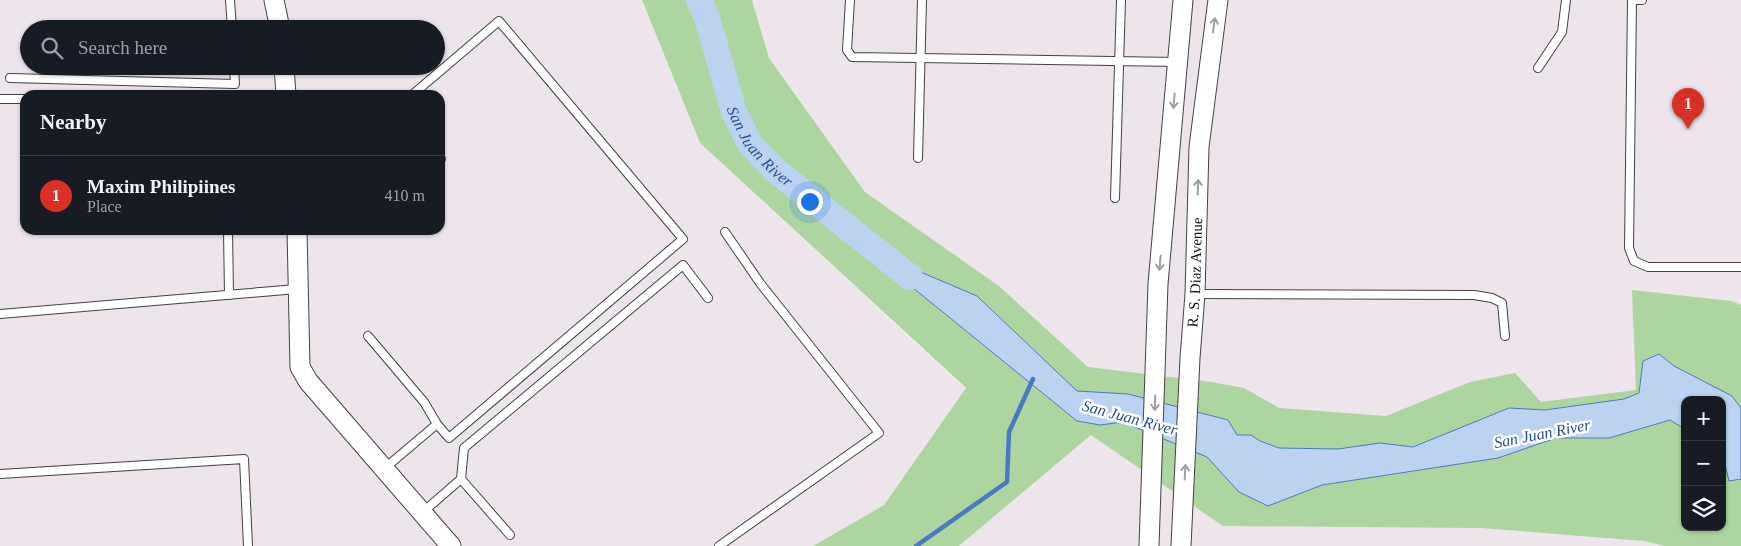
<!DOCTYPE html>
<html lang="en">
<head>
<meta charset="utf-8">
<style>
  :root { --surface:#171b24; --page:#20242c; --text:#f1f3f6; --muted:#9ea1a6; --line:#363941; --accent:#d93025 }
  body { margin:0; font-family:"Times New Roman",serif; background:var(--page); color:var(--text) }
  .controls { position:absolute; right:15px; bottom:15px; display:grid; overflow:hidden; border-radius:10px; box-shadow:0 1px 4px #0004 }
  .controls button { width:45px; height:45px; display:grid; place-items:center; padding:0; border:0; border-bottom:1px solid var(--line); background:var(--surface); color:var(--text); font:25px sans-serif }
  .you { position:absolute; left:809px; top:201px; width:18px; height:18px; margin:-12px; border:4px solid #fff; border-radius:50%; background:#1a73e8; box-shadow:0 0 0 8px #1a73e833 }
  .badge { display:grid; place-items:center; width:32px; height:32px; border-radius:50%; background:var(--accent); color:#fff; font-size:16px; font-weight:700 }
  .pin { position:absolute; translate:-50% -41px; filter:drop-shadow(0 1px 2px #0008) }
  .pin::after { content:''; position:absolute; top:26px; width:18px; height:15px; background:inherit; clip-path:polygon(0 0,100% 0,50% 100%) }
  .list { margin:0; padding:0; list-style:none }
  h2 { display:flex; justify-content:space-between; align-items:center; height:65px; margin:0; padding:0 20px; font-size:21px }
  h2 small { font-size:16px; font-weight:400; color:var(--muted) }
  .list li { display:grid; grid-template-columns:32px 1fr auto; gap:15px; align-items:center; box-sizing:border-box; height:80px; padding:0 20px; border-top:1px solid var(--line) }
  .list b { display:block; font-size:19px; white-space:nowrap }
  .list p { margin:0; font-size:16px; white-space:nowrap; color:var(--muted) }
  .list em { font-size:16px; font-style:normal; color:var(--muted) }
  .icon { flex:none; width:28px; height:28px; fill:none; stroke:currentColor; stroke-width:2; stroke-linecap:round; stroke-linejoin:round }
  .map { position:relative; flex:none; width:1741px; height:546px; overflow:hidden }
  .search { position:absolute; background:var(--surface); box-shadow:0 1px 4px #0004; left:20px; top:20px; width:425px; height:55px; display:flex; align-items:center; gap:12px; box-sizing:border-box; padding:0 18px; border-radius:28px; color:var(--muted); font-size:19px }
  .panel { position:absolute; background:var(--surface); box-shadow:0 1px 4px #0004; left:20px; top:90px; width:425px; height:145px; border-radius:15px }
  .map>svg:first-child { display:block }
  .industrial { fill:#ede4ec; fill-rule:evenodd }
  .forest { fill:#add59f; fill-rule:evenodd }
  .water { fill:#bbd3f1; stroke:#497bc1 }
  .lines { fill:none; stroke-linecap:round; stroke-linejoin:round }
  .stream { stroke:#497bc1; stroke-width:4.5 }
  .river { stroke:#bbd3f1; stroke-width:26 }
  .service-casing { stroke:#424242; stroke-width:10 }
  .tertiary-casing { stroke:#424242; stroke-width:21 }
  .service { stroke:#fff; stroke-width:8 }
  .tertiary { stroke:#fff; stroke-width:19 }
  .oneway { stroke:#9f9f9f }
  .labels { text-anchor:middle; stroke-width:5; stroke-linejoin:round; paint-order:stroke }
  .street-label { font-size:15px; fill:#0f0f0f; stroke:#fff }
  .water-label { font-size:16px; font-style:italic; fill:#234f96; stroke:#fff }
</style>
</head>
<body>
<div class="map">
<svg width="1741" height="546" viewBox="0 0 1741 546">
  <rect width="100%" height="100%" fill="#fefef2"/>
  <g class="industrial">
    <path d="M0 0H642L700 143 966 389 884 505 813 546H0ZM29 29H436V66H29ZM25 95H440V230H25Z"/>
    <path d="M752 0H1741V546H959L1091 435 1088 367 999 286 865 192 769 58ZM1685 400H1722V527H1685Z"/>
  </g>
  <path class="forest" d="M642 0H752L769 58 865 192 999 286 1088 367 1211 382 1244 388 1279 408 1386 416 1470 382 1515 373 1541 402 1636 390 1632 290 1731 301 1741 305V546H1665L1644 541 1481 528 1223 526 1091 435 959 546H813L884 505 966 388 700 143ZM1685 400H1722V527H1685Z"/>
  <path class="water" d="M883 256 977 296 1077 391 1128 394 1228 420 1237 435H1251L1260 441 1279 448 1338 449 1380 443 1413 447 1509 408 1545 410 1624 399 1639 393 1643 361 1659 354 1674 366 1732 396 1741 408V479L1729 481 1722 452V400H1685V429L1670 420 1609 438H1556L1498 458 1322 485 1268 506 1239 492 1207 457 1123 422 1100 425 1077 421 907 283Z"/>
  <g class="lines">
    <path class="stream" d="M916 546 1007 482 1009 432 1033 379"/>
    <path class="river" id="s1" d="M699 0 707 18 734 112 750 144 775 170 910 277"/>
    <g class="service-casing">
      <g id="service">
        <path d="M230 0 232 29"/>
        <path d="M850 0 847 50 852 57 1177 62"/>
        <path d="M1642 0H1632L1629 248 1634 261 1648 267H1741"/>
        <path d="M1538 68 1562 32 1566 0"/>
        <path d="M10 78 235 84 234 66"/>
        <path d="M0 99H25"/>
        <path d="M440 158 441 159"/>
        <path d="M918 158 922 0"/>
        <path d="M1115 198 1121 0"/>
        <path d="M228 230 229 295"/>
        <path d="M1195 294 1474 295 1492 298 1502 303 1505 336"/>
        <path d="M0 314 297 289"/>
        <path d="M368 336 424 402 437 424"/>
        <path d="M385 468 437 424 449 438 683 239 499 21 412 95"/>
        <path d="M0 474 244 459 248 546"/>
        <path d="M461 479 510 535"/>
        <path d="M423 512 461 479 464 448 683 265 708 298"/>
        <path d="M719 546 879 433 760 283 725 232"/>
      </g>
    </g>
    <g class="tertiary-casing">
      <g id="tertiary">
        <path d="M274 0 280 29"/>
        <path d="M284 66 286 95"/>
        <path d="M297 230 300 367 308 381 451 546"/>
        <path d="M1149 546 1158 284 1183 0"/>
        <path id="s2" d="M1181 546 1190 358 1195 294 1199 147 1218 0"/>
      </g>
    </g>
    <use href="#service" class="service"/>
    <use href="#tertiary" class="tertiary"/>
  </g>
  <defs><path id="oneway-shaft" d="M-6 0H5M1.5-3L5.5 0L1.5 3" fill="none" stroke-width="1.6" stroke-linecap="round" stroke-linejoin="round" transform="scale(1.25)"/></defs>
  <g class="oneway">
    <use href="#oneway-shaft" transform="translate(1214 25) rotate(-82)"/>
    <use href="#oneway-shaft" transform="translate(1174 101) rotate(95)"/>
    <use href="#oneway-shaft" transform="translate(1198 187) rotate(-88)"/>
    <use href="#oneway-shaft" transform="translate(1160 263) rotate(95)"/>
    <use href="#oneway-shaft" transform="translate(1155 403) rotate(92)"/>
    <use href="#oneway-shaft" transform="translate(1185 472) rotate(-87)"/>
  </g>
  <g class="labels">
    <g class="street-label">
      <text dy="5" stroke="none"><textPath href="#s2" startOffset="274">R. S. Diaz Avenue</textPath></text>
    </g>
    <g class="water-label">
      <text dy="6" stroke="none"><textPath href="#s1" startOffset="161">San Juan River</textPath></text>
      <text transform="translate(1130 417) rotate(15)" y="6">San Juan River</text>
      <text transform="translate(1542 433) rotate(-11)" y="6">San Juan River</text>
    </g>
  </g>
</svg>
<div class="controls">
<button>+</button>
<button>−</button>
<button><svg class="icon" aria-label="layers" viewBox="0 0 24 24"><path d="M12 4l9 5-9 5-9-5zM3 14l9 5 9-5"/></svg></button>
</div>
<div class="you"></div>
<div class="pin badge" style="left:1688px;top:129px">1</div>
<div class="search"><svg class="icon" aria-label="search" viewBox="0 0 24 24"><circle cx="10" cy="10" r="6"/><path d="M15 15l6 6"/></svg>Search here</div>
<section class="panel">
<h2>Nearby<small></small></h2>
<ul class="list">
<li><span class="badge">1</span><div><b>Maxim Philipiines</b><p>Place</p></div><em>410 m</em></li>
</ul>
</section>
</div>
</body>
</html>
